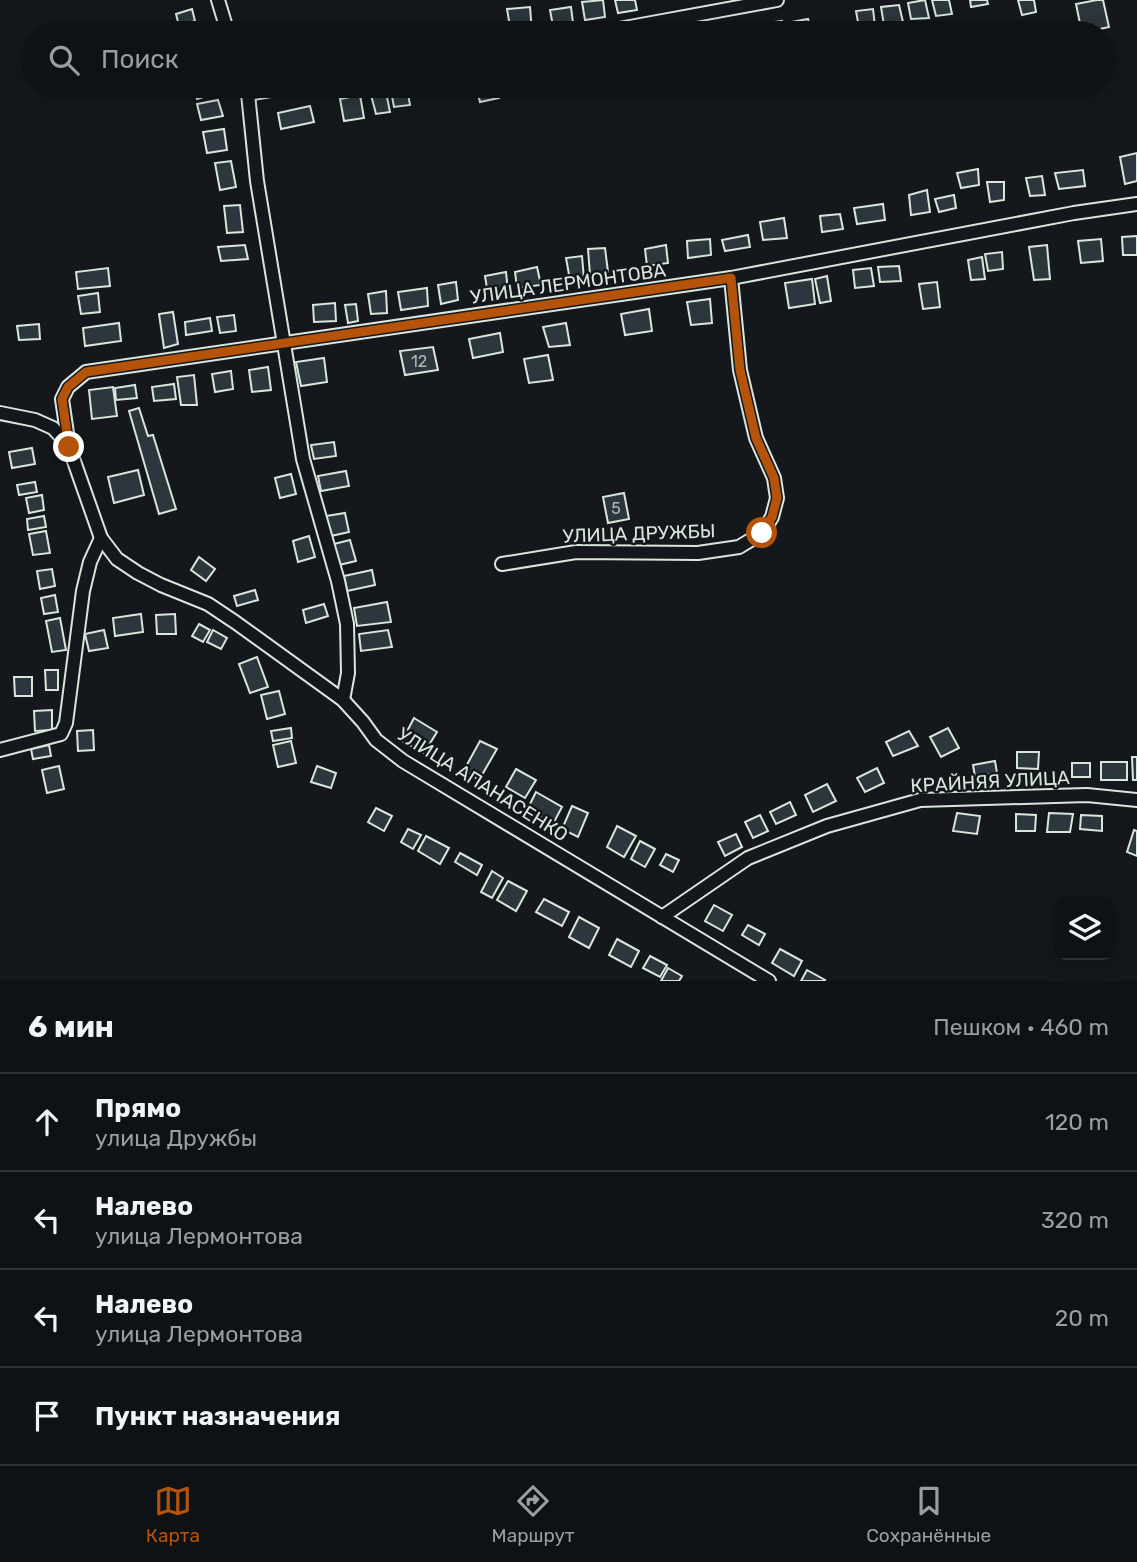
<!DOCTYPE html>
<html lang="ru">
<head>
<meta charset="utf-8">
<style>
  :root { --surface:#0f1215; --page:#181b1e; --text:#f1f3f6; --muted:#9b9ea0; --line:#2f3234; --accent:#b45309 }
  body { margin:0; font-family:Rubik,sans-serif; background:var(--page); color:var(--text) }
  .controls { position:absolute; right:21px; bottom:21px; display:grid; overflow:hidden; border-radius:14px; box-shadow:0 4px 18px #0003 }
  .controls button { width:63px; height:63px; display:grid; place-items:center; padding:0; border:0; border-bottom:2px solid var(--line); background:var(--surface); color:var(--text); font:35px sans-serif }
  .stop { position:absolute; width:21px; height:21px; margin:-16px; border:5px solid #b45309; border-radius:50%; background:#fff }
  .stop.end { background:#b45309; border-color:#fff; box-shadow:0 2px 7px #0008 }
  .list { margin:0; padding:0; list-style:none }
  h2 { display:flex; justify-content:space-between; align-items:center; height:91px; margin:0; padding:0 28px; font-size:30px }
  h2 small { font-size:23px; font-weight:400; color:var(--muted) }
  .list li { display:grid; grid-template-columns:46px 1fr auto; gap:21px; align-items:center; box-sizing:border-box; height:98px; padding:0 28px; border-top:2px solid var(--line) }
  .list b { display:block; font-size:26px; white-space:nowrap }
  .list p { margin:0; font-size:23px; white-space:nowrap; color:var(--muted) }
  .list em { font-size:23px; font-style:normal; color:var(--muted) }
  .icon { flex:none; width:38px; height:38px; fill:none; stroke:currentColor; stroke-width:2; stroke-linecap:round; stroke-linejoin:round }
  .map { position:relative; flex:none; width:1137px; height:981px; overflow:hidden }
  .search { position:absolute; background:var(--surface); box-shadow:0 4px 18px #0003; left:21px; right:21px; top:21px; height:77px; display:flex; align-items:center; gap:18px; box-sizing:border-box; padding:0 24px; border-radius:38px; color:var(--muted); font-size:26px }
  .sheet { height:483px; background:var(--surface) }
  nav { display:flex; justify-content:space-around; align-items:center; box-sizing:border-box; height:98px; border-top:2px solid var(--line); background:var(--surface); font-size:19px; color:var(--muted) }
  nav a { display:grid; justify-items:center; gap:4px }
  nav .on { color:var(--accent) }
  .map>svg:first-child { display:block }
  .building { fill:#2c363c; stroke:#d8e6dc; stroke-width:2 }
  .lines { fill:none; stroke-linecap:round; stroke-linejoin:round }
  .street-casing { stroke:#d8e6dc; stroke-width:16 }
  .street { stroke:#14181c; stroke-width:12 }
  .route { stroke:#b45309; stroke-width:9 }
  .labels { text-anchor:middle; stroke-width:5; stroke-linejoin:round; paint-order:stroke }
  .number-label { font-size:16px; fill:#adbab4 }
  .street-label { font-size:19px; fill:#d8e6dc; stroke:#14181c }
</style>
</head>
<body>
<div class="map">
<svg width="1137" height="981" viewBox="0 0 1137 981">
  <rect width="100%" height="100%" fill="#14181c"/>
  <g class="building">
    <path d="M603 0 605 17 585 20 582 2Z"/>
    <path d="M615 0H635L637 10 618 13Z"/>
    <path d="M925 0 929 18 911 19 908 3Z"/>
    <path d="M932 0H949L952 14 936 16Z"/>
    <path d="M970 0H987L988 4 971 7Z"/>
    <path d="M1018 0H1034L1036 12 1022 15Z"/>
    <path d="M1097 0H1103L1109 27 1082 33 1076 4Z"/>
    <path d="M899 5 903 22 884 25 881 7Z"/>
    <path d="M530 7 532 32 511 33 507 9Z"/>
    <path d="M571 7 573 23 553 26 550 10Z"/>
    <path d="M192 9 195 21 179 26 176 14Z"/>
    <path d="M873 9 875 26 859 28 856 11Z"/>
    <path d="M808 19 812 33H788L786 23Z"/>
    <path d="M782 21 783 33H762L761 24Z"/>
    <path d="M470 22 471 33H446L444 24Z"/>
    <path d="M844 25V33H828L827 26Z"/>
    <path d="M193 86H218L220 92 197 99Z"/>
    <path d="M444 86H465L467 91 446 96Z"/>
    <path d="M476 86H497L499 98 480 102Z"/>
    <path d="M407 88 410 105 394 107 391 91Z"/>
    <path d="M386 92 390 112 376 114 371 95Z"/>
    <path d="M360 95 364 118 344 121 340 99Z"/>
    <path d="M218 100 223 116 201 120 197 104Z"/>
    <path d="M310 106 314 122 281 129 278 113Z"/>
    <path d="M224 129 227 150 207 153 203 132Z"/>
    <path d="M1137 153V181L1125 184 1120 157Z"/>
    <path d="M231 161 236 187 220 190 215 163Z"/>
    <path d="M978 169 979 185 961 188 957 173Z"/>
    <path d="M1083 170 1085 186 1059 189 1055 173Z"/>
    <path d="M1042 176 1045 195 1030 196 1026 178Z"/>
    <path d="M987 182H1004V200L990 202Z"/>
    <path d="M927 190 930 212 911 215 909 195Z"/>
    <path d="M954 195 956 208 939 212 935 199Z"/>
    <path d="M883 204 885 220 857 224 854 208Z"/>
    <path d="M240 205 243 232 227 233 224 206Z"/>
    <path d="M840 214 843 229 822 232 820 216Z"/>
    <path d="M784 218 787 238 763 240 760 222Z"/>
    <path d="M748 235 750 247 725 251 722 240Z"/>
    <path d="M1137 236V255H1123L1122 237Z"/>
    <path d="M710 239 711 255 688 258 687 241Z"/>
    <path d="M1101 239 1103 261 1081 263 1078 241Z"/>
    <path d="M245 245 248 259 221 261 218 247Z"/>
    <path d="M666 245 668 263 647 266 645 249Z"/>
    <path d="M1047 245 1050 279 1034 280 1029 247Z"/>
    <path d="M605 248 608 272 590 275 588 249Z"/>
    <path d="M1002 252 1003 269 988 271 985 254Z"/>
    <path d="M582 256 584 279 570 280 566 258Z"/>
    <path d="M982 257 985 279 971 280 968 260Z"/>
    <path d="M899 266 901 281 880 282 878 267Z"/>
    <path d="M537 267 541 285 517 288 515 272Z"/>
    <path d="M108 268 110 286 78 289 76 272Z"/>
    <path d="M871 268 874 286 855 288 853 270Z"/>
    <path d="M506 272 508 291 488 295 485 276Z"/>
    <path d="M827 276 831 301 820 303 815 279Z"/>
    <path d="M812 279 815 304 789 308 785 283Z"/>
    <path d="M456 282 458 300 441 304 438 285Z"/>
    <path d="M937 282 940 307 923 309 919 284Z"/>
    <path d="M427 288 428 306 401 310 398 292Z"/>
    <path d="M386 291 387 313 371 314 368 294Z"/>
    <path d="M98 293 100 312 81 314 78 296Z"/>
    <path d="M710 299 712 323 691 325 687 302Z"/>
    <path d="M335 303 336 321 314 322 313 305Z"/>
    <path d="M356 304 358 321 348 323 345 305Z"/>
    <path d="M649 309 652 331 625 335 621 314Z"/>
    <path d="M173 312 178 344 164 348 159 314Z"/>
    <path d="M234 315 236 331 220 333 217 317Z"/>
    <path d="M210 318 212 331 186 335 185 322Z"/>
    <path d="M119 323 121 341 85 346 83 328Z"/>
    <path d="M566 323 570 345 549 347 543 327Z"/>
    <path d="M39 324 40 339 19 340 17 326Z"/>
    <path d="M500 333 503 352 473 358 469 339Z"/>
    <path d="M433 347 438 370 405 375 400 351Z"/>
    <path d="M548 355 553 380 529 383 524 359Z"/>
    <path d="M324 358 327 382 301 386 296 362Z"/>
    <path d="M268 367 271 390 252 392 249 370Z"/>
    <path d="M231 371 233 389 215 392 212 374Z"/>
    <path d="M194 375 197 405H181L177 377Z"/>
    <path d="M174 384 176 399 154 401 152 387Z"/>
    <path d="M135 385 137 398 116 400 115 388Z"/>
    <path d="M113 387 117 416 92 419 89 390Z"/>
    <path d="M139 408 148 436 153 435 176 509 159 514 129 411Z"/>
    <path d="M334 442 336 456 314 459 311 445Z"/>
    <path d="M32 448 35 464 12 468 9 452Z"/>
    <path d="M138 470 144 495 114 503 108 477Z"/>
    <path d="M346 471 349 486 321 491 318 476Z"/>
    <path d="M291 474 296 494 280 498 275 478Z"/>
    <path d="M35 482 37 492 19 495 17 485Z"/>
    <path d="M624 493 629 519 608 523 603 497Z"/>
    <path d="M42 495 44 510 29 513 26 498Z"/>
    <path d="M345 513 349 532 331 536 326 516Z"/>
    <path d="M44 516 46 527 28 530 27 519Z"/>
    <path d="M46 531 50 553 33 555 29 534Z"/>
    <path d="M309 536 315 557 298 562 293 541Z"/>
    <path d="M350 540 356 561 339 565 334 544Z"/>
    <path d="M199 557 215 569 206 581 191 570Z"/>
    <path d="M52 569 55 586 40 589 37 571Z"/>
    <path d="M372 570 375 585 347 591 344 576Z"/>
    <path d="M255 590 258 600 237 606 234 596Z"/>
    <path d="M55 595 58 612 44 614 41 598Z"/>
    <path d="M387 602 391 622 357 626 354 608Z"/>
    <path d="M324 604 328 616 306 623 303 610Z"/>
    <path d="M141 614 143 632 115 636 113 618Z"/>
    <path d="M175 614 176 634H157L156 615Z"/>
    <path d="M60 618 66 650 52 652 46 621Z"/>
    <path d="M199 624 210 630 203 642 192 636Z"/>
    <path d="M104 630 108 648 89 651 85 634Z"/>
    <path d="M213 630 227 638 221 649 207 642Z"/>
    <path d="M388 630 392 647 361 651 359 634Z"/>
    <path d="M257 657 268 687 250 693 239 664Z"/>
    <path d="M45 670H58V690H46Z"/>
    <path d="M14 677H32V696H15Z"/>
    <path d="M279 691 285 714 267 719 261 695Z"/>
    <path d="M52 710V730L35 731 34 711Z"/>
    <path d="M414 718 437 732 424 753 402 741Z"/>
    <path d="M291 728 292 738 273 741 271 731Z"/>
    <path d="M948 728 959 748 941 757 930 737Z"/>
    <path d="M93 730 94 750 78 751 77 731Z"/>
    <path d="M909 731 918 746 893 756 886 742Z"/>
    <path d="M291 741 296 763 278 767 273 745Z"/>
    <path d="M480 741 497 749 479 780 464 770Z"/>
    <path d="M49 745 51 756 33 759 31 749Z"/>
    <path d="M1017 752H1039L1038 769 1017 768Z"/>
    <path d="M1132 757H1137V780H1133Z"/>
    <path d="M995 761 997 773 975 777 973 765Z"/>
    <rect x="1101" y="762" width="26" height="18"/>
    <rect x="1072" y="763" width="18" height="14"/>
    <path d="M59 766 64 789 47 793 42 770Z"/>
    <path d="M317 766 336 773 331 788 311 782Z"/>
    <path d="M877 768 884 783 865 792 857 778Z"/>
    <path d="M516 769 536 780 525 798 506 787Z"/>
    <path d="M827 784 836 801 813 812 805 795Z"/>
    <path d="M536 792 562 807 553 824 527 810Z"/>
    <path d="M790 802 796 815 776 824 770 812Z"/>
    <path d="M572 806 588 813 578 837 562 829Z"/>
    <path d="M376 808 392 816 384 831 368 822Z"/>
    <path d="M957 813 980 816 977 834 953 831Z"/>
    <path d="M1049 813 1073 814 1070 832H1047Z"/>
    <path d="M1016 814 1036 815 1035 831H1016Z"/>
    <path d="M760 815 768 831 753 838 745 822Z"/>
    <path d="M1081 815 1102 816V831L1080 829Z"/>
    <path d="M617 826 636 836 624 857 607 847Z"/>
    <path d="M408 829 421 835 413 849 401 842Z"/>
    <path d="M1134 830 1137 831V856L1127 852Z"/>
    <path d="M736 834 742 847 725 856 718 842Z"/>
    <path d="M426 836 449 848 440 864 418 851Z"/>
    <path d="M640 841 655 849 645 867 631 859Z"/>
    <path d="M460 853 482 865 477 875 455 862Z"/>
    <path d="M666 854 679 860 673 872 660 865Z"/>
    <path d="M492 871 503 878 492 898 481 892Z"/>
    <path d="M508 881 527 891 516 911 497 900Z"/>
    <path d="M544 899 569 912 562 926 536 912Z"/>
    <path d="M714 905 732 915 723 931 705 921Z"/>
    <path d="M579 917 599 928 589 948 569 937Z"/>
    <path d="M748 925 765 934 759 945 742 935Z"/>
    <path d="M617 939 639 951 631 967 609 955Z"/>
    <path d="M780 949 802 961 794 976 772 963Z"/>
    <path d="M650 956 667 965 660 977 643 968Z"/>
    <path d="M668 968 682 976 679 981H661Z"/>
    <path d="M807 970 825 980 824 981H801Z"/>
  </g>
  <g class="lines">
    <g class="street-casing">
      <g id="street">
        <path d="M218 0 228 33"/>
        <path d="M597 33 777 0"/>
        <path d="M245 86 248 94 257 181 303 459 338 581 347 624 348 673 343 700"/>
        <path d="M248 94 294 86"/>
        <path d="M0 413 35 420 53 428 69 446"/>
        <path d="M502 564 576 552 698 553 739 547 762 533 772 517 777 498 774 478 756 438 740 370 731 278"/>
        <path d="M0 750 61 734 66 723 83 591 90 562 101 538"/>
        <path d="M662 917 748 858 827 826 920 800 1087 795 1137 800"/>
        <path d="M769 981 403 761 376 740 363 722 343 700 235 622 208 604 161 585 138 573 117 559 101 538 69 447 62 399 68 387 86 372 731 278 1074 213 1137 204"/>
      </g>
    </g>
    <use href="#street" class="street"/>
  </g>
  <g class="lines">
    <path class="route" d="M69 447 62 399 68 387 86 372 731 278 740 370 756 438 774 478 777 498 772 517 762 533"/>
  </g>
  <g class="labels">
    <g class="number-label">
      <text x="419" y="367">12</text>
      <text x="616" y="514">5</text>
    </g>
    <g class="street-label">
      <text transform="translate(568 283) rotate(-8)" y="7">УЛИЦА ЛЕРМОНТОВА</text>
      <text transform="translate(639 533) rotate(-2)" y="7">УЛИЦА ДРУЖБЫ</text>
      <text transform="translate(990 781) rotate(-3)" y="7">КРАЙНЯЯ УЛИЦА</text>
      <text transform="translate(483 784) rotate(32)" y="7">УЛИЦА АПАНАСЕНКО</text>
    </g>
  </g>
</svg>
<div class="controls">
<button><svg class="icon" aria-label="layers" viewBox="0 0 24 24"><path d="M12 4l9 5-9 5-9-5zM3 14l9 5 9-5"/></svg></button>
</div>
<div class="stop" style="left:762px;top:533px"></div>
<div class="stop end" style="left:69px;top:447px"></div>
<div class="search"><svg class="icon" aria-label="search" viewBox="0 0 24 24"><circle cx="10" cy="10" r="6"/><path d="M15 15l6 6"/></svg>Поиск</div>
</div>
<section class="sheet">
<h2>6 мин<small>Пешком · 460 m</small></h2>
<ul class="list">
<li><svg class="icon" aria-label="ahead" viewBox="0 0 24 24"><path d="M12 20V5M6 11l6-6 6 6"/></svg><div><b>Прямо</b><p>улица Дружбы</p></div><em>120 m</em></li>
<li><svg class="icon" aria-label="left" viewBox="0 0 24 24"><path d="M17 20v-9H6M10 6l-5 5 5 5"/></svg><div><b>Налево</b><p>улица Лермонтова</p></div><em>320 m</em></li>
<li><svg class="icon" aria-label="left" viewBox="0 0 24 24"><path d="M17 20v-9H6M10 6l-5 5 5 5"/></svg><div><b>Налево</b><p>улица Лермонтова</p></div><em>20 m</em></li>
<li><svg class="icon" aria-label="arrive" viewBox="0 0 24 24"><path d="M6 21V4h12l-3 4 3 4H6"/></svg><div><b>Пункт назначения</b></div></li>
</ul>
</section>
<nav>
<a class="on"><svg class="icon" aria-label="map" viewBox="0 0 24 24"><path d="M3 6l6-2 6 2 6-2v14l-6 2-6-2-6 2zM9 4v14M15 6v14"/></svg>Карта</a>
<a><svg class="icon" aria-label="directions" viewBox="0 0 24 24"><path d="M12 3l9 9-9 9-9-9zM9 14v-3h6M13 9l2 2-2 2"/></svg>Маршрут</a>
<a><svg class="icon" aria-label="saved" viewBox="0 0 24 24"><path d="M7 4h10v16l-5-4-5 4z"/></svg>Сохранённые</a>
</nav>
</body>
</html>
